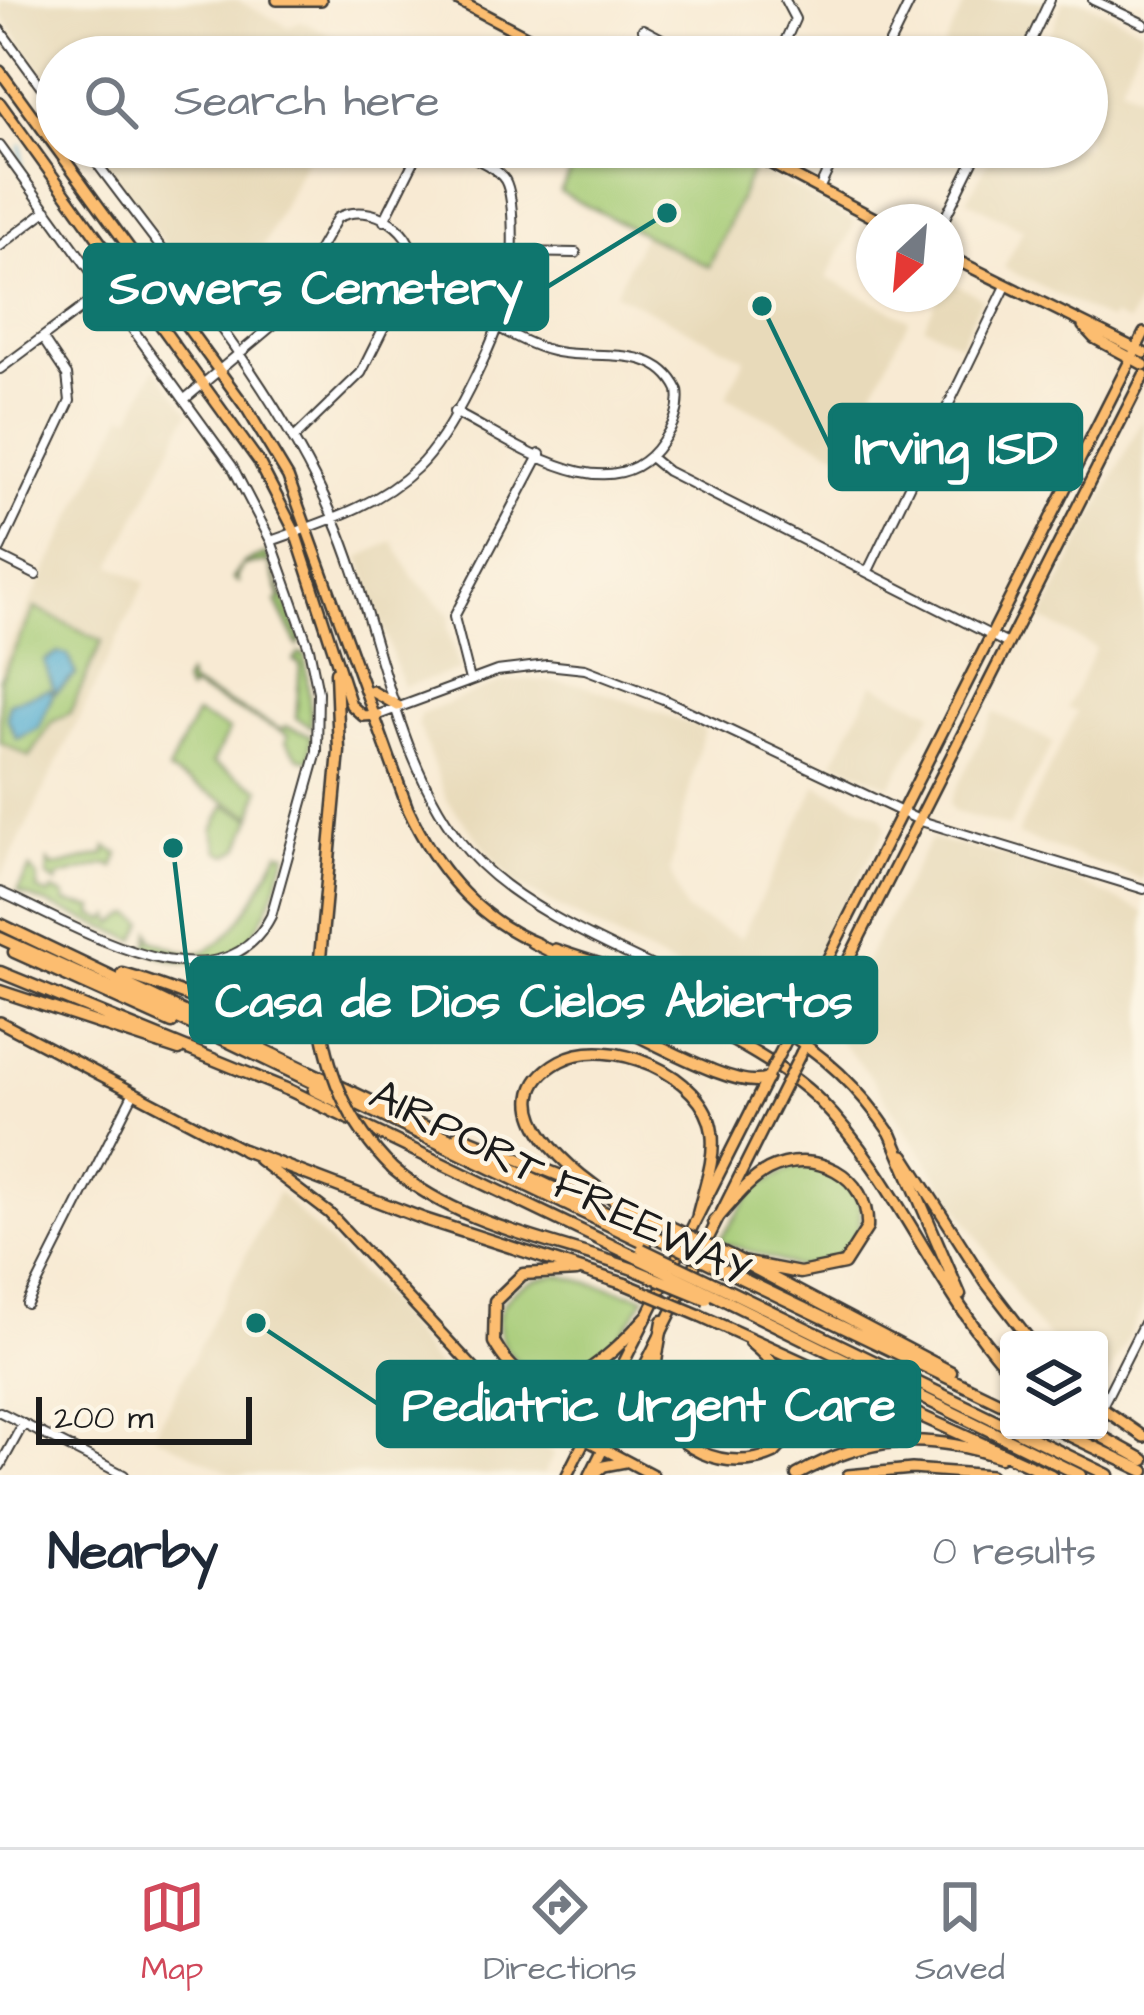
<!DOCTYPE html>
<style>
body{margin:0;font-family:"Architects Daughter",sans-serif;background:#f2f2f3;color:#1f2937}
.controls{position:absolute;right:36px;bottom:36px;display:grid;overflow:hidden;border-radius:12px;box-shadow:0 3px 9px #0004}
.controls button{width:108px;height:108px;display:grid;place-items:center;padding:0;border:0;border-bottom:3px solid #e0e1e3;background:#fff;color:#1f2937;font:60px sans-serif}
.compass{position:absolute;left:856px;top:204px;width:108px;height:108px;border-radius:50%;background:#fff;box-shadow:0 3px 9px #0004;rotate:206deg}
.scale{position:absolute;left:36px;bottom:30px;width:216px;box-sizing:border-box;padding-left:12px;border:6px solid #1c1c1c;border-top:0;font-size:33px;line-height:42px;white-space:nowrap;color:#1c1c1c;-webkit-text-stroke:9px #fcf5e5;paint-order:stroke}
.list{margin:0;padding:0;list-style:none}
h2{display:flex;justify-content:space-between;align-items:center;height:156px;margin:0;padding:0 48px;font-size:51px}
h2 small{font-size:39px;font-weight:400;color:#747a83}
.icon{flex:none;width:66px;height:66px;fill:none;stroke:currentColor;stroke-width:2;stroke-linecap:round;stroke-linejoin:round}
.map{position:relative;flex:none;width:1144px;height:1475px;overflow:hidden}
.search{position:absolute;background:#fff;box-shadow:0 3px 9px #0004;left:36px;right:36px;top:36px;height:132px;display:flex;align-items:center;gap:30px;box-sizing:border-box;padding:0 42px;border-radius:66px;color:#747a83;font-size:45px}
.sheet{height:372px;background:#fff}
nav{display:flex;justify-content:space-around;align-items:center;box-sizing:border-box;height:168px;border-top:3px solid #e0e1e3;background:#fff;font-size:33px;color:#747a83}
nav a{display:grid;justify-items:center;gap:6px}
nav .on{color:#d1495b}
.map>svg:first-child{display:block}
.built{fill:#e8daba}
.green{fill:#a5cb76;stroke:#607449;stroke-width:3}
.water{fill:#54aed1;stroke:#386576;stroke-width:3}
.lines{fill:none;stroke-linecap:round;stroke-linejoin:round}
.stream{stroke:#54aed1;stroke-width:3}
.minor-casing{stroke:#3d3b37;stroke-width:12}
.major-casing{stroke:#3d3b37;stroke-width:14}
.highway-casing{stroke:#3d3b37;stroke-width:15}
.minor{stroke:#fff;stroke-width:8}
.major{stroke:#fcbd6f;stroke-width:9}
.highway{stroke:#fcbd6f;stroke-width:10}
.major-bridge-casing{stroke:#3d3b37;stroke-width:14;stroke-linecap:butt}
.highway-bridge-casing{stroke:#3d3b37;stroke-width:15;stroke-linecap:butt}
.major-bridge{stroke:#fcbd6f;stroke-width:9}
.highway-bridge{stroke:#fcbd6f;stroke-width:10}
.labels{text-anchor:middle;stroke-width:9;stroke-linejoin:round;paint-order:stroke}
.street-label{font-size:45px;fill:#1c1c1c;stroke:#fcf5e5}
.leader{fill:none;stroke:#0f766e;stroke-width:4.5}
.callout-dot{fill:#0f766e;stroke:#fcf5e5;stroke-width:4.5}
.callout{fill:#0f766e;stroke:#0f766e;stroke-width:4.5}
.callout-label{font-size:48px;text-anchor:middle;font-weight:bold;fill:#fff}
</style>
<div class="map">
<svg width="1144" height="1475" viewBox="0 0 1144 1475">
<rect width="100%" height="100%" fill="#fcf5e5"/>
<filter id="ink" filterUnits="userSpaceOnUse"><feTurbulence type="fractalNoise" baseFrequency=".00833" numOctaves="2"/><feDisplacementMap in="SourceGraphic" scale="24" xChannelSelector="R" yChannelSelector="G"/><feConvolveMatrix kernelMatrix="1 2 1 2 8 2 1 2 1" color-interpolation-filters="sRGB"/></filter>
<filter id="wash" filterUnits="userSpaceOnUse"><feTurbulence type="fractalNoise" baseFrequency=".004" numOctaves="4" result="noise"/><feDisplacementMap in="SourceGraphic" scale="48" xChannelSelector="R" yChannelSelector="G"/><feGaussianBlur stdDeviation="2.7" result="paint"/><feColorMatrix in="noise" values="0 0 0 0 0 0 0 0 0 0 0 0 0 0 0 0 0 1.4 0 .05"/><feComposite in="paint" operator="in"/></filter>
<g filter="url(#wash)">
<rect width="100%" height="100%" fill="#f8ead3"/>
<path class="built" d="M0,0H237L289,27L301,21L334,37L332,57H57V93L0,13Z
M967,0H1047L1019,57H964L944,46Z
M1064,0H1081L1144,30L1121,85L1144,97V291L1128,323L1113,316L1110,321L1004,268L1023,229L967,200L996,147H1087V57H1041Z
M95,147H312L238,298L217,318Z
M754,166L855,222L827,278L909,319L842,455L726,397L745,358L615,293L644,234L709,266Z
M947,280L982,298L960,344L924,326L940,294H946Z
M155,368L189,412L112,565L145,583L0,880V664L124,414L131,417Z
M1144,416V880L1017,835L1077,712L1067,708L1096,648L1042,619Z
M393,541L412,576L450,615L448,629L460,670L403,687L360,557Z
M528,679L583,685L704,729L670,870L686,912L741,938L817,785L882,817L886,828L783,1016H767L512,882L446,799L418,723L420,715L500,682Z
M873,684L933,712L890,786L834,761Z
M994,712L1053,742L1009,827L955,812L949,804Z
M930,839L1031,861L1144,912V1305L1108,1377L1099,1381V1340H1051L1033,1320L869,1074L837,1038L839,1012Z
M278,1192L386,1300L433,1361L497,1422L554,1454L543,1475H234L154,1435Z"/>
<path class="green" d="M562,147H717L754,166L709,267L560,192L579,156Z
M266,554L301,640L298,646L276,601L281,598L269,562L243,565L236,580L240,583L233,579L245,562Z
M35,608L102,641L70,713L52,722L30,757L0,742V679Z
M299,654L305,655L312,727L296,718L300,664L294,661Z
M187,676L190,684L282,730L285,726L311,735L310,760L299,758L286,741L288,735L191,687L188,692L183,683Z
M196,714L229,730L213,763L260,789L253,816L168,771Z
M225,805L252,818L240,848L228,855L219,851L213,830Z
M106,847L119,854L114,868L108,864L58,877L57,883L47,876L48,862L53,867L106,854Z
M279,852L286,853C268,925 236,994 147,949L150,932L153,940C165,944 186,956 199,953C235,944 264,881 279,852Z
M30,868L38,878L37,890L49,895L53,890L65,896V902L94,908L93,915L106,920L112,916L114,924L131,914L144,922L136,940L17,892Z
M796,1166C856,1167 879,1210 844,1258L796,1267L719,1241L755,1188Z
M559,1275L645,1297C548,1475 421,1290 559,1275Z"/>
<path class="water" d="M59,653L68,655L76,675L55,693L44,661Z
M49,689L53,694L39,728L17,739L7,717L9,703Z"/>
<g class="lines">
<path class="stream" d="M50,126L55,119
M21,172V145"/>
</g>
</g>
<g filter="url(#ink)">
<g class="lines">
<g class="minor-casing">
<path id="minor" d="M1093,0L1144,24
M643,29L696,57
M0,30L57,108
M778,57L795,19L785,0
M883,57L911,0
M1023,57L1050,0
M0,146L232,466L271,541L309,648L318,692L317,752L271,916C219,1019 73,924 0,892
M85,147C171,265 274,382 333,517C379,621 393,765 469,852C526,917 642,958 719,998
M819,189L839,147
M384,221L421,147
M943,222L980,147
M0,246L47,210
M511,252L576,253
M0,369L106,290
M186,398L278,321L337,218C371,199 420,232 413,269L361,373L293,439
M454,412C511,440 612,518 662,442C673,426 681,410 678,390C656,343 598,360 557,352C535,348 515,336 495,326
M650,457L667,471L1008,644
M271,541C323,522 376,507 417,468C451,436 494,343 507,298C514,276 516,199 505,180C494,164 467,156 450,147
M0,549L70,401L67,375L43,339
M0,557L36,575
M868,571L1006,286
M470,680L454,617L540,454
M378,715L497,671L547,665L585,669L663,699L921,821L1144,889
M27,1304L134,1092
M1101,1408L1144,1323
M0,1412L124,1475
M0,1466L23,1424"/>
</g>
<g class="major-casing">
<path id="major" d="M277,0H321
M457,0L566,57
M0,71L247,409L288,477L408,809C436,869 476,919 539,944
M0,103L259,462L295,532L351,705L363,716L378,715
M739,147L882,222
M946,255L1144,353
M1083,326L1094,338L1144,365
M372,691L398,706
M555,949C696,998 803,1002 892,1136
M0,1022L245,1151
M784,1045L1144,333
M801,1053L1144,375
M904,1155L986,1283L1030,1340
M259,1160L329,1213L496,1392L653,1475
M1099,1406L1144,1437
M567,1475L768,1077
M590,1475L787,1081
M593,1475L604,1466L625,1462
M848,1475L912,1469L991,1475"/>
</g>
<g class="highway-casing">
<path id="highway" d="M0,924L650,1234
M0,938L202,1029L646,1243
M532,942C611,984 761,1041 820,1101C897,1179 935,1289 1009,1370
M14,952L172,1023
M0,972L291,1091L638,1258
M123,974C180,989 229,1018 290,1019C385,1020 488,986 582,1011C624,1023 733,1094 767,1079
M318,980L339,751L336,672
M0,991L179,1050
M314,1090L351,1108
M891,1134L960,1295
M458,1135L586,1186
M243,1150L424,1219L625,1284
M393,1169C462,1227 550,1239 633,1269
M613,1199L658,1221
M617,1201C578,1177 482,1104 560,1061C609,1034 705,1075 712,1132C716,1158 704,1189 698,1214
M714,1222C730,1205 747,1181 768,1170C813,1147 870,1175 867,1228L844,1264L800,1273L743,1262
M731,1256L951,1372
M724,1270L1009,1407
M577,1271L523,1274L495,1301L494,1342C542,1428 606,1361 648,1315
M717,1285L1009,1427
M712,1294L1080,1475
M701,1316L1051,1475
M663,1321C659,1345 652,1372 656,1396C665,1450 729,1474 774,1453C815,1412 787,1373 750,1342
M1015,1430L1108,1475
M1058,1430L1144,1471
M1090,1430L1144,1460
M797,1475C866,1436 925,1432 1000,1457"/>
</g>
<use href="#minor" class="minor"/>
<use href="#major" class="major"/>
<use href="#highway" class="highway"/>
<g class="major-bridge-casing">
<path id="major-bridge" d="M770,1072L784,1045
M787,1081L801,1053"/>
</g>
<g class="highway-bridge-casing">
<path id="highway-bridge" d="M318,980C319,1052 341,1118 393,1169
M658,1221L731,1256
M650,1234L724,1270
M642,1249L717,1285
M638,1258L712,1294
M633,1269L706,1299
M625,1284L701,1316"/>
</g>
<use href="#major-bridge" class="major-bridge"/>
<use href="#highway-bridge" class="highway-bridge"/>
</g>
</g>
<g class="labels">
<g class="street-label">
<text transform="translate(561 1181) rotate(26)" y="16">AIRPORT FREEWAY</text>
</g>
</g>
<path class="leader" d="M667 213L547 287M762 306L830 447M173 848L191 1000M256 1323L378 1404"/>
<g class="callout-dot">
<circle cx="667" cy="213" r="12"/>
<circle cx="762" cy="306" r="12"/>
<circle cx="173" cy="848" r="12"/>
<circle cx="256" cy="1323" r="12"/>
</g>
<g class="callout">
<rect x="85" y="245" width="462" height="84" rx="12"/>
<rect x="830" y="405" width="251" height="84" rx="12"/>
<rect x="191" y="958" width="685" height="84" rx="12"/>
<rect x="378" y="1362" width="541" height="84" rx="12"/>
</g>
<g class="callout-label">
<text x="316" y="304">Sowers Cemetery</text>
<text x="956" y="464">Irving ISD</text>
<text x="534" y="1017">Casa de Dios Cielos Abiertos</text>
<text x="649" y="1421">Pediatric Urgent Care</text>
</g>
</svg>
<div class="controls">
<button><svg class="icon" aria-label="layers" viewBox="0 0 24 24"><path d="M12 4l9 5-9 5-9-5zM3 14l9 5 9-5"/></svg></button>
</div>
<svg class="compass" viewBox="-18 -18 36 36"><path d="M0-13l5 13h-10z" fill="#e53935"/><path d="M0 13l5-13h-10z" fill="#747a83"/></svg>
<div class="scale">200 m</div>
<div class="search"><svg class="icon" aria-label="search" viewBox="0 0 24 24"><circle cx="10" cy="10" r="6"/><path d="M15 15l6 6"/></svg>Search here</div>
</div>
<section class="sheet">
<h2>Nearby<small>0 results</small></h2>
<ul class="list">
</ul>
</section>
<nav>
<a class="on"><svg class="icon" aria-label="map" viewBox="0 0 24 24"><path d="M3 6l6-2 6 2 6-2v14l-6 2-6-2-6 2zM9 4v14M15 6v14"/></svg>Map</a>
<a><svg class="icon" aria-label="directions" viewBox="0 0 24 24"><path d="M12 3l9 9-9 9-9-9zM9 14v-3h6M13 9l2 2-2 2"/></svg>Directions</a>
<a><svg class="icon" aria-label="saved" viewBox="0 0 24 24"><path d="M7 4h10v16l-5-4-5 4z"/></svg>Saved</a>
</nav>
